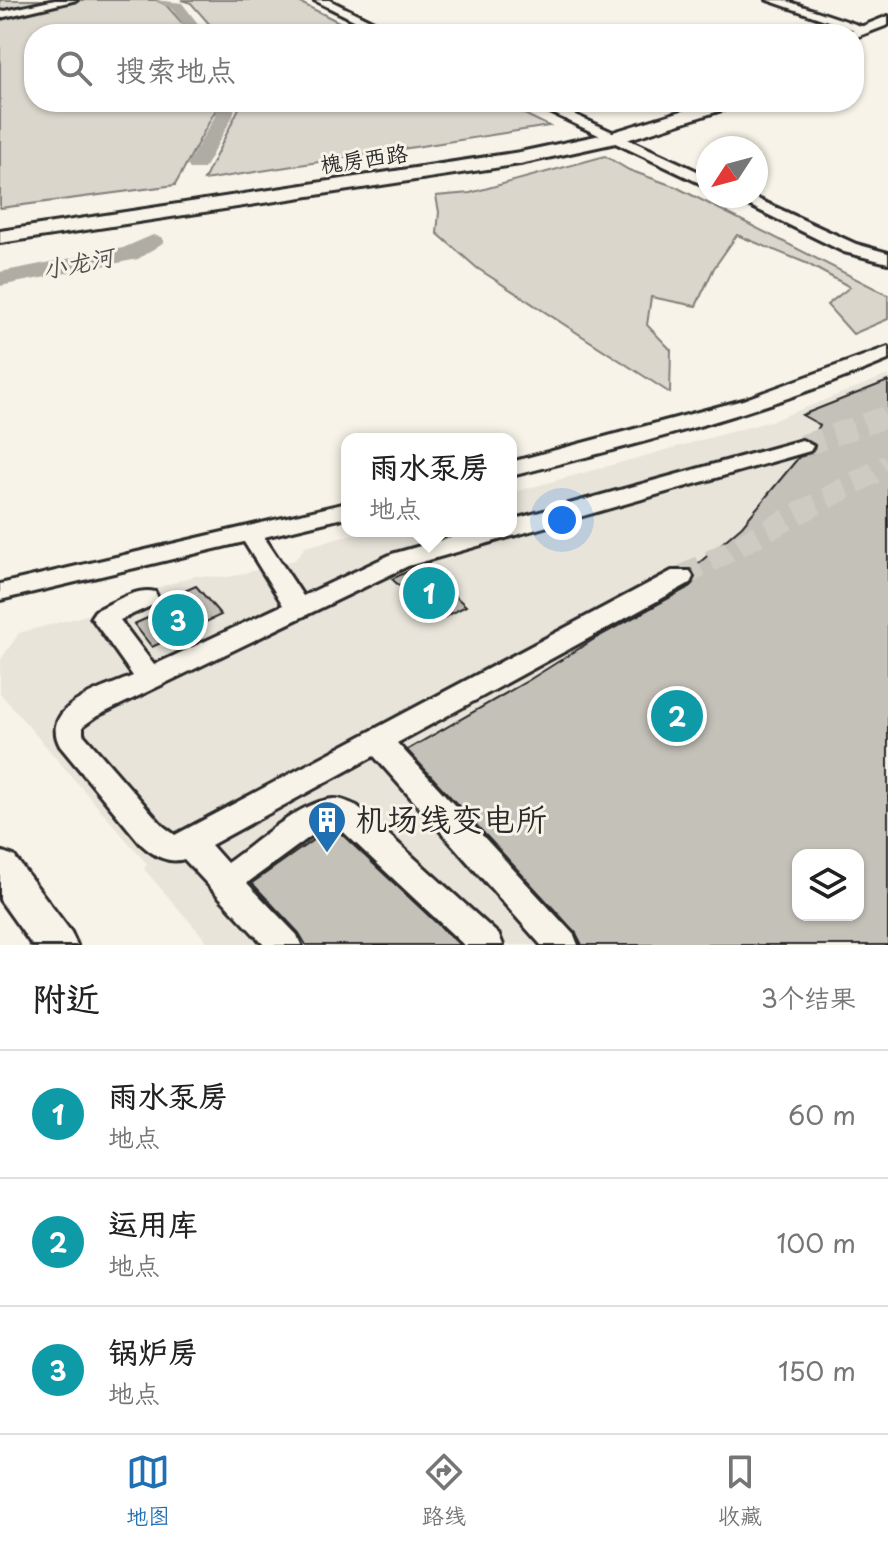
<!DOCTYPE html>
<html lang="zh">
<meta charset="utf-8">
<style>
body{margin:0;font-family:"Playpen Sans","LXGW WenKai TC",sans-serif;background:#f2f2f2;color:#222}
.controls{position:absolute;right:24px;bottom:24px;display:grid;overflow:hidden;border-radius:16px;box-shadow:0 2px 6px #0004}
.controls button{width:72px;height:72px;display:grid;place-items:center;padding:0;border:0;border-bottom:2px solid #e0e0e0;background:#fff;color:#222;font:40px sans-serif}
.compass{position:absolute;left:696px;top:136px;width:72px;height:72px;border-radius:50%;background:#fff;box-shadow:0 2px 6px #0004;rotate:234deg}
.you{position:absolute;left:562px;top:520px;width:28px;height:28px;margin:-20px;border:6px solid #fff;border-radius:50%;background:#1a73e8;box-shadow:0 0 0 12px #1a73e833}
.badge{display:grid;place-items:center;width:52px;height:52px;border-radius:50%;background:#1f6fb2;color:#fff;font-size:26px;font-weight:700}
.pin{position:absolute;translate:-50% -50%;border:4px solid #fff;box-shadow:0 2px 8px #0006}
.popup{position:absolute;left:341px;top:433px;width:176px;height:104px;box-sizing:border-box;display:grid;place-content:center;border-radius:16px;background:#fff;filter:drop-shadow(0 2px 6px #0005);font-size:26px;white-space:nowrap;color:#767676}
.popup b{font-size:30px;color:#222}
.popup::after{content:'';position:absolute;left:50%;top:100%;margin-left:-16px;border:16px solid transparent;border-top-color:#fff}
.list{margin:0;padding:0;list-style:none}
h2{display:flex;justify-content:space-between;align-items:center;height:104px;margin:0;padding:0 32px;font-size:34px}
h2 small{font-size:26px;font-weight:400;color:#767676}
.list li{display:grid;grid-template-columns:52px 1fr auto;gap:24px;align-items:center;box-sizing:border-box;height:128px;padding:0 32px;border-top:2px solid #e0e0e0}
.list b{display:block;font-size:30px;white-space:nowrap}
.list p{margin:0;font-size:26px;white-space:nowrap;color:#767676}
.list em{font-size:26px;font-style:normal;color:#767676}
.icon{flex:none;width:44px;height:44px;fill:none;stroke:currentColor;stroke-width:2;stroke-linecap:round;stroke-linejoin:round}
.map{position:relative;flex:none;width:888px;height:945px;overflow:hidden}
.search{position:absolute;background:#fff;box-shadow:0 2px 6px #0004;left:24px;right:24px;top:24px;height:88px;display:flex;align-items:center;gap:20px;box-sizing:border-box;padding:0 28px;border-radius:32px;color:#767676;font-size:30px}
.sheet{height:488px;background:#fff}
nav{display:flex;justify-content:space-around;align-items:center;box-sizing:border-box;height:112px;border-top:2px solid #e0e0e0;background:#fff;font-size:22px;color:#767676}
nav a{display:grid;justify-items:center;gap:4px}
nav .on{color:#1f6fb2}
.map>svg:first-child{display:block}
.built{fill:#e8e4da;fill-rule:evenodd}
.green{fill:#dad6cc;stroke:#82807c;stroke-width:2}
.lines{fill:none;stroke-linecap:round;stroke-linejoin:round}
.river{fill:#afaca4;fill-rule:evenodd}
.building{fill:#c4c1b9;stroke:#2b2b2b;stroke-width:2;fill-rule:evenodd}
.minor-tunnel{stroke:#cecbc2;stroke-width:22;stroke-dasharray:22 11;stroke-linecap:butt}
.minor-casing{stroke:#2b2b2b;stroke-width:6}
.major-casing{stroke:#2b2b2b;stroke-width:6}
.minor{fill:#f7f3e8;fill-rule:evenodd}
.major{fill:#f7f3e8;fill-rule:evenodd}
.labels{text-anchor:middle;stroke-width:6;stroke-linejoin:round;paint-order:stroke}
.far-street-label{font-size:22px;fill:#2b2b2b;stroke:#f7f3e8}
.far-water-label{font-size:24px;font-style:italic;fill:#53524f;stroke:#f7f3e8}
.near-poi-label{font-size:32px;fill:#2b2b2b;stroke:#f7f3e8;text-anchor:start}
</style>
<div class="map">
<svg width="888" height="945" viewBox="0 0 888 945">
<rect width="100%" height="100%" fill="#f7f3e8"/>
<filter id="ink" filterUnits="userSpaceOnUse"><feTurbulence type="fractalNoise" baseFrequency=".0125" numOctaves="2"/><feDisplacementMap in="SourceGraphic" scale="16" xChannelSelector="R" yChannelSelector="G"/><feConvolveMatrix kernelMatrix="1 2 1 2 8 2 1 2 1" color-interpolation-filters="sRGB"/></filter>
<g filter="url(#ink)">
<path class="built" d="M888,375V945H210L144,869L147,864L0,693V661L19,633L106,610L153,589L195,576L229,577L295,560L305,547L367,531H511V493L774,420ZM798,855H858V915H798Z"/>
<path class="green" d="M0,0H156L166,5L192,34H34V102H220L175,185L0,208Z
M181,0H295L363,34H218L191,3Z
M242,102H500L549,126L204,180Z
M605,156L629,170L676,187L888,295V319L853,334L827,305L850,287L806,263L737,235L714,268L696,306L651,297L647,325L671,350L670,393L477,268L437,233L439,212L436,196L470,193Z"/>
<g class="lines">
<path class="river" d="M155,0L182,3L206,34H190L172,9Z
M218,102H236L233,116L204,169H190L187,165L215,116Z
M153,235L161,237L164,242L138,259L0,286V272L123,248Z"/>
</g>
<path class="building" d="M888,381V945H582L576,933L407,750L529,680L596,638L691,586L696,578L692,569L742,526L799,457L813,453L816,445L810,441L820,425L802,415ZM798,855H858V915H798Z
M421,565L466,606L437,621L392,579Z
M196,586L221,615L152,647L134,624L184,602L178,594Z
M333,826L460,945H306L299,933L252,883Z"/>
<g class="lines">
<path class="minor-tunnel" d="M802,446L888,416
M681,577L888,465"/>
<g class="minor-casing">
<path id="minor" d="M55,0H77L0,18V12Z
M314,0H329L398,34H382Z
M767,0H784L870,29L860,32Z
M529,102H547L708,176V187Z
M730,196H751L856,244L888,253V263L844,252Z
M888,347V360C767,411 639,444 511,476V462L743,400Z
M802,440L813,446L810,451L408,566L97,716L83,726V734L163,826L175,835L672,571H690L693,577L690,583L397,743L574,935L578,945H541L374,756L211,845L227,863C256,843 299,802 333,799C341,798 349,803 357,806L499,935L503,945H464L334,823L326,825L247,883L297,935L301,945H264L184,859C167,864 153,855 141,844L60,746C38,705 106,688 133,676L91,617L95,611C113,603 136,587 155,592L158,598L155,604L120,620L154,665L283,605L244,542L0,600V584L347,503V517L264,537L303,596L392,554L473,531H511V520Z"/>
</g>
<g class="major-casing">
<path id="major" d="M888,16V25L854,38V34H843Z
M711,102H738L735,106L620,142L520,164L0,243V231L520,152L610,133Z
M0,851L14,856L71,932L77,945H32L0,900Z"/>
</g>
<use href="#minor" class="minor"/>
<use href="#major" class="major"/>
</g>
</g>
<defs>
<g id="building-pin" transform="scale(2)"><path d="M0 17L-7.5 6A9.5 9.5 0 1 1 7.5 6Z" fill="#1f6fb2" stroke="#f7f3e8"/><path d="M-4-6H4V6H1V3H-1V6H-4ZM-2.5-4.3h1.7v1.8h-1.7ZM.8-4.3h1.7v1.8H.8ZM-2.5-1h1.7V.8h-1.7ZM.8-1h1.7V.8H.8Z" fill="#fff"/></g>
</defs>
<g fill-rule="evenodd">
<use href="#building-pin" x="327" y="820"/>
</g>
<g class="labels">
<g class="far-street-label">
<text transform="translate(364 159) rotate(-8)" y="8">槐房西路</text>
</g>
<g class="far-water-label">
<text transform="translate(78 264) rotate(-11)" y="8">小龙河</text>
</g>
<g class="near-poi-label">
<text x="355" y="831">机场线变电所</text>
</g>
</g>
</svg>
<div class="controls">
<button><svg class="icon" aria-label="layers" viewBox="0 0 24 24"><path d="M12 4l9 5-9 5-9-5zM3 14l9 5 9-5"/></svg></button>
</div>
<svg class="compass" viewBox="-18 -18 36 36"><path d="M0-13l5 13h-10z" fill="#e53935"/><path d="M0 13l5-13h-10z" fill="#767676"/></svg>
<div class="you"></div>
<div class="pin badge" style="left:429px;top:593px;background:#0f9aa8">1</div>
<div class="popup"><b>雨水泵房</b>地点</div>
<div class="pin badge" style="left:677px;top:716px;background:#0f9aa8">2</div>
<div class="pin badge" style="left:178px;top:620px;background:#0f9aa8">3</div>
<div class="search"><svg class="icon" aria-label="search" viewBox="0 0 24 24"><circle cx="10" cy="10" r="6"/><path d="M15 15l6 6"/></svg>搜索地点</div>
</div>
<section class="sheet">
<h2>附近<small>3个结果</small></h2>
<ul class="list">
<li><span class="badge" style="background:#0f9aa8">1</span><div><b>雨水泵房</b><p>地点</p></div><em>60 m</em></li>
<li><span class="badge" style="background:#0f9aa8">2</span><div><b>运用库</b><p>地点</p></div><em>100 m</em></li>
<li><span class="badge" style="background:#0f9aa8">3</span><div><b>锅炉房</b><p>地点</p></div><em>150 m</em></li>
</ul>
</section>
<nav>
<a class="on"><svg class="icon" aria-label="map" viewBox="0 0 24 24"><path d="M3 6l6-2 6 2 6-2v14l-6 2-6-2-6 2zM9 4v14M15 6v14"/></svg>地图</a>
<a><svg class="icon" aria-label="directions" viewBox="0 0 24 24"><path d="M12 3l9 9-9 9-9-9zM9 14v-3h6M13 9l2 2-2 2"/></svg>路线</a>
<a><svg class="icon" aria-label="saved" viewBox="0 0 24 24"><path d="M7 4h10v16l-5-4-5 4z"/></svg>收藏</a>
</nav>
